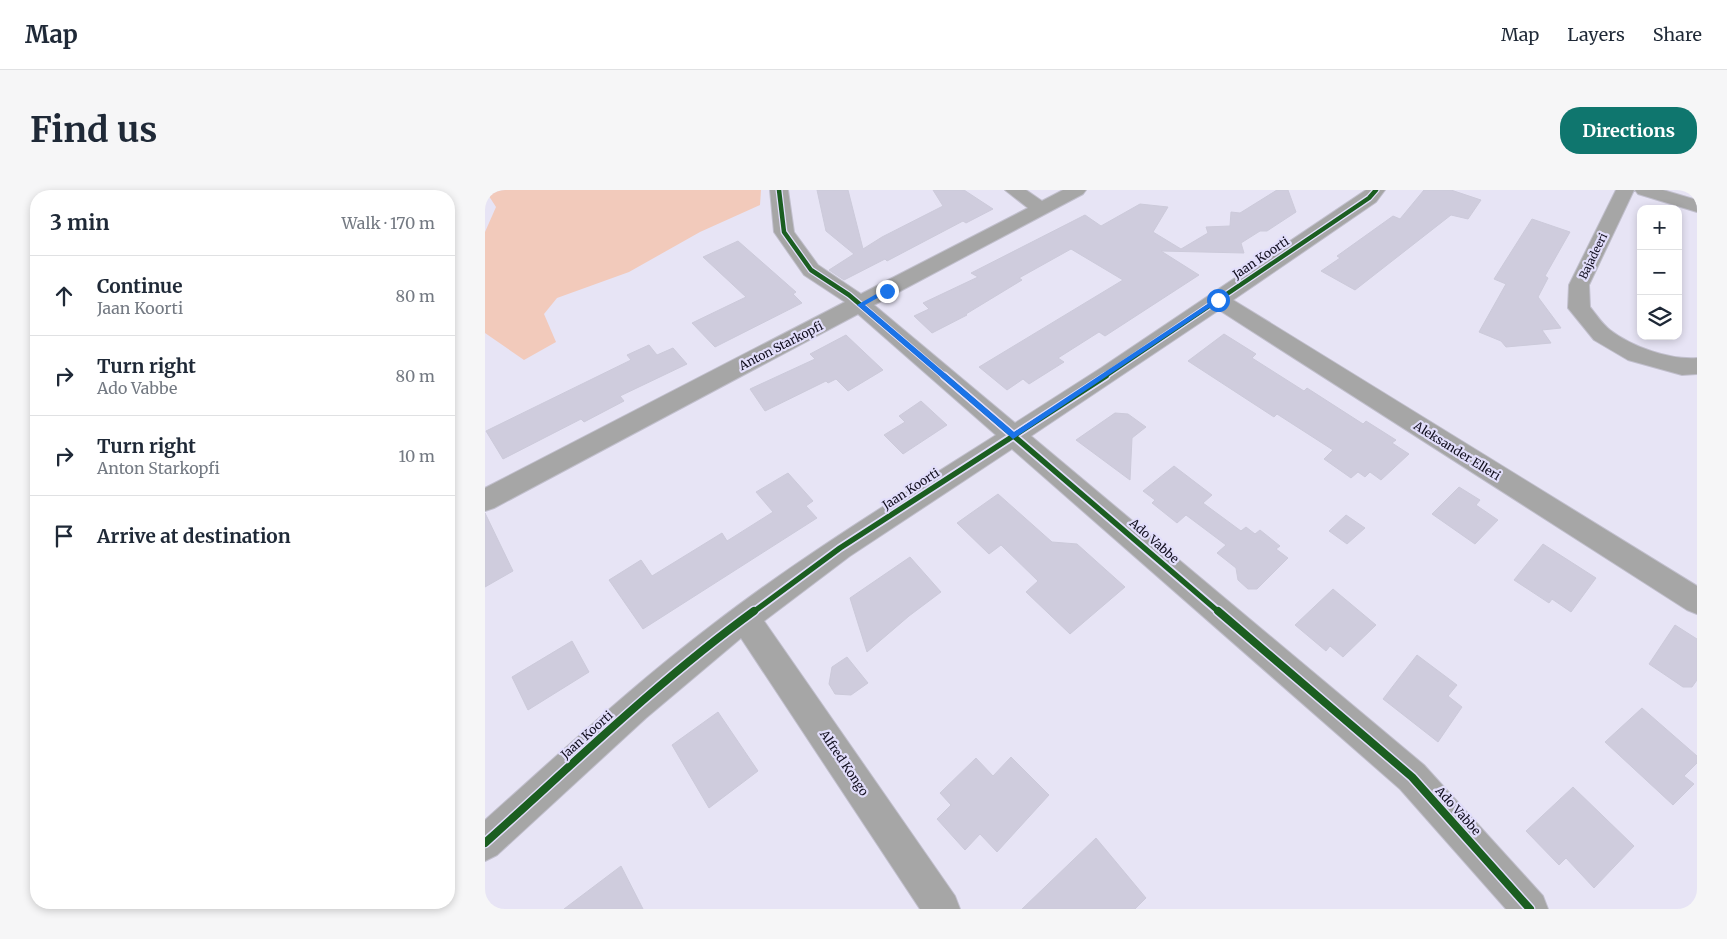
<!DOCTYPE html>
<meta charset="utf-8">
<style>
body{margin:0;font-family:Merriweather,serif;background:#f6f6f7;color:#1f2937}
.controls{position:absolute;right:15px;top:15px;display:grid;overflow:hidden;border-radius:10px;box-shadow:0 2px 8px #0003}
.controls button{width:45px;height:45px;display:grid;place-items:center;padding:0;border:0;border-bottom:1px solid #e0e1e3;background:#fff;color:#1f2937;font:25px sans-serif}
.stop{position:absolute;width:15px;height:15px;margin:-11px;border:4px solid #1a73e8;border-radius:50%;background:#fff}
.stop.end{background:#1a73e8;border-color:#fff;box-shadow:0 1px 5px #0008}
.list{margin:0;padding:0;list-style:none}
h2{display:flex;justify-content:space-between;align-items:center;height:65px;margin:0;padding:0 20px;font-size:21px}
h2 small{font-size:16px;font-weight:400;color:#747a83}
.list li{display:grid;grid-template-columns:32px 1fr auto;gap:15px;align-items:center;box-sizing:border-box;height:80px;padding:0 20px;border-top:1px solid #e0e1e3}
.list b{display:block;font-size:19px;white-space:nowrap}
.list p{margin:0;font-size:16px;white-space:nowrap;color:#747a83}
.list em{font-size:16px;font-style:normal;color:#747a83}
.icon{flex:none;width:28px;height:28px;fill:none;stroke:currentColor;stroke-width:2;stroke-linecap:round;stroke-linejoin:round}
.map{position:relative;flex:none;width:1212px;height:719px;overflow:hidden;border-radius:20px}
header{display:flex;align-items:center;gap:30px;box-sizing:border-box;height:70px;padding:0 25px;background:#fff;border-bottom:1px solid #e0e1e3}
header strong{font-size:24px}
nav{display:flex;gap:28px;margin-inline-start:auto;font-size:18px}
.intro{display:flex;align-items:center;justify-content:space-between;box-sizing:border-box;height:120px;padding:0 30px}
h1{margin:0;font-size:35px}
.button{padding:12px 22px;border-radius:20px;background:#0f766e;color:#fff;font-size:18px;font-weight:700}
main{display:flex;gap:30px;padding:0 30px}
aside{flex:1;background:#fff;border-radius:20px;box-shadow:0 2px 8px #0003}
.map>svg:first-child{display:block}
.green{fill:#f2cabb}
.building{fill:#cfccdd;stroke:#cccada}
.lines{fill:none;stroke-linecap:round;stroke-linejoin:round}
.street-casing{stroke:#c1bfcd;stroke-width:2}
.street{fill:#a6a6a6;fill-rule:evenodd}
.cycleway-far2-casing{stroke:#e2defb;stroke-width:7}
.cycleway-far1-casing{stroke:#e2defb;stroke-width:9}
.cycleway-casing{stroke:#e2defb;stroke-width:11}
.cycleway-far2{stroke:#1b5e20;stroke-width:4.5}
.cycleway-far1{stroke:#1b5e20;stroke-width:5.5}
.cycleway{stroke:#1b5e20;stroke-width:8}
.route{fill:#1a73e8}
.labels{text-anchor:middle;stroke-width:4.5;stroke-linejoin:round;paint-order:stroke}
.far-street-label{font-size:11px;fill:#110e1e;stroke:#e2defb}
.street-label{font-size:12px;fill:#110e1e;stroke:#e2defb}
</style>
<header>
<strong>Map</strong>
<nav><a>Map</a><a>Layers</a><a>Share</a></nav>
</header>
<div class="intro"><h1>Find us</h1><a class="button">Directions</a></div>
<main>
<aside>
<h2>3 min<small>Walk · 170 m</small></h2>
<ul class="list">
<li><svg class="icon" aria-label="ahead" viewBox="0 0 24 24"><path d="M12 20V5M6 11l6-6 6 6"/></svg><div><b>Continue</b><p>Jaan Koorti</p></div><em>80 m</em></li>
<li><svg class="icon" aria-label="right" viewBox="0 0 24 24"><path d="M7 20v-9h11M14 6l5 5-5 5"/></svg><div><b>Turn right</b><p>Ado Vabbe</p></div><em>80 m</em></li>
<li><svg class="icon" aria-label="right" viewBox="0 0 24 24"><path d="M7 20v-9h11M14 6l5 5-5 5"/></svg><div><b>Turn right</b><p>Anton Starkopfi</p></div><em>10 m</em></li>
<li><svg class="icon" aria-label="arrive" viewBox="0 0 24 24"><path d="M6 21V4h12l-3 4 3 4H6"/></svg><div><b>Arrive at destination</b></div></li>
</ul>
</aside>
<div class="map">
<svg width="1212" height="719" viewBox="0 0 1212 719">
<rect width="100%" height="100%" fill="#e7e4f5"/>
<path class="green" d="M0,0H276L275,15L215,42L144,82L72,108L59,124L71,152L39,170L0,143V42L11,17Z"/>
<path class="building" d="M332,0H363L378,59L397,47L458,16L448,0H479L508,19L481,33L478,31L402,71L400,69L359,90L344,80L369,64L341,41Z
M792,0H803L811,22L782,41H775L756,53L759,63L676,61L714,85L620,146L614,142L573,168L579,172L544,194L538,189L522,200L494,177L638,90L586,59L534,88L537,90L481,124L482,125L447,143L429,126L444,119L438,113L493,87L486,83L600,25L616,36L655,14L683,17L668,42L696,59L723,43L721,37L745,36L746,22L755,23Z
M939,0H966L996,10L983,29L966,25L870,100L836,81L855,68L852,66L908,26L915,29Z
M1047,29L1085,42L1060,86L1063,88L1053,107L1076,138L1057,140L1066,153L1021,157L1016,151L994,142L1021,94L1009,89Z
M253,51L311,102L308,104L317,113L230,157L207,133L261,107L218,67Z
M739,144L771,164L767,168L819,201L822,198L878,234L881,231L911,250L907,253L924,264L896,290L885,282L880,287L873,282L866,288L839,269L848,260L792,224L789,227L703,171Z
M361,145L398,180L363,201L351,189L343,193L341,191L280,221L265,199L330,169L325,164Z
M164,155L172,165L188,158L202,174L135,206L139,211L99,232L96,229L18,269L1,241L146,170L142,165Z
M436,211L462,235L418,264L399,245L420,232L414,226Z
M630,223L643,224L661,237L647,248L645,290L591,250Z
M689,276L727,305L718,313L756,341L761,337L770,344L775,340L795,356L791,359L803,368L772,399H763L753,390L751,378L732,363L741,355L701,325L692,333L667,313L670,310L658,301Z
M303,283L328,311L321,316L332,328L158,439L124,390L156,370L167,386L237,343L242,351L288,322L271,302Z
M974,297L995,310L991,315L1013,330L990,354L947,324Z
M513,304L567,352L592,354L640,397L585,444L541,402L553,391L516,355L504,364L472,333Z
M0,323L28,381L0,397Z
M861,325L880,338L862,354L844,341Z
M1058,354L1111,388L1086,422L1067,409L1064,413L1029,390Z
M425,367L456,402L424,426L382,462L365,408Z
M848,399L891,435L858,467L845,456L841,461L810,435Z
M1190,435L1212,449V490L1207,497H1198L1164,474Z
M87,451L104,482L43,520L27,487Z
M932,465L972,495L963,506L977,517L953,552L898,509Z
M362,467L383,493L366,505L350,504L344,494L347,477Z
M1157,518L1212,566V573L1199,586L1209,594L1188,615L1120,552Z
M233,522L273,581L224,618L187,555Z
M526,567L564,605L512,662L495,644L480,660L452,629L466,615L455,603L491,568L508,586Z
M1088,597L1149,656L1109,698L1081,668L1074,675L1041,641Z
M611,648L661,708L650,719H537Z
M136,676L158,719H79Z"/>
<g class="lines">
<g class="street-casing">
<path id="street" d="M285,0H303L309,42L333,75L376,104L543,18L520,0H541L557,11L578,0H601L598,4L389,115L530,233L616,178L881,0H900L891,12L748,110L1212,396V424L1202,420L734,120L546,246L939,575L1058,706L1063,719H1021L915,599L527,259L365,366L279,431L470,706L475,719H435L256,448L161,528L12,665L0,671V630C75,563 148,495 227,435C318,365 415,306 511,245L373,124L9,318L0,321V298L360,112L319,85L289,42Z
M1131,0H1149L1104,95L1105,117C1111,124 1117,134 1125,140C1147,157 1185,170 1212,168V184L1197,185L1143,170L1109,150L1083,118L1084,95Z
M1150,0H1178L1212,10V22L1153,4Z"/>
</g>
<use href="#street" class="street"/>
<g class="cycleway-far2-casing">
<path id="cycleway-far2" d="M294,0L299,42L326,80L364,105L460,187
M619,187L884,8L891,0"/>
</g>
<g class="cycleway-far1-casing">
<path id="cycleway-far1" d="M459,186L735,423
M267,423L355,358L621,186"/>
</g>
<g class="cycleway-casing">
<path id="cycleway" d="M733,421L927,587L1045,719
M0,653C88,574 173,491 269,421"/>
</g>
<use href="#cycleway-far2" class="cycleway-far2"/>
<use href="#cycleway-far1" class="cycleway-far1"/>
<use href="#cycleway" class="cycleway"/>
</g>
<path class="route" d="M400,99L405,101L380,115L529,242L730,109L736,110L528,249L372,115Z"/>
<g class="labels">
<g class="far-street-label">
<text transform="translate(1108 66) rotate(-64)" y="4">Bajadeeri</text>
</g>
<g class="street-label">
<text transform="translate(776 68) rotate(-34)" y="4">Jaan Koorti</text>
<text transform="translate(296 156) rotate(-27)" y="4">Anton Starkopfi</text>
<text transform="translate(972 261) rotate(32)" y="4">Aleksander Elleri</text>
<text transform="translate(426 299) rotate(-33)" y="4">Jaan Koorti</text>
<text transform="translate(669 351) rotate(41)" y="4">Ado Vabbe</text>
<text transform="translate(102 545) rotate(-42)" y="4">Jaan Koorti</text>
<text transform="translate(359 573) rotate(56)" y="4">Alfred Kongo</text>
<text transform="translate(973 621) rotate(48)" y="4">Ado Vabbe</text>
</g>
</g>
</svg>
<div class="controls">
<button>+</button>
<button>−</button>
<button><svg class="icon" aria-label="layers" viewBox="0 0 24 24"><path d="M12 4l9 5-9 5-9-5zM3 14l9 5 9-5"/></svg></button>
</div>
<div class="stop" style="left:733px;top:110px"></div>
<div class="stop end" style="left:402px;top:101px"></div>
</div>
</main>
